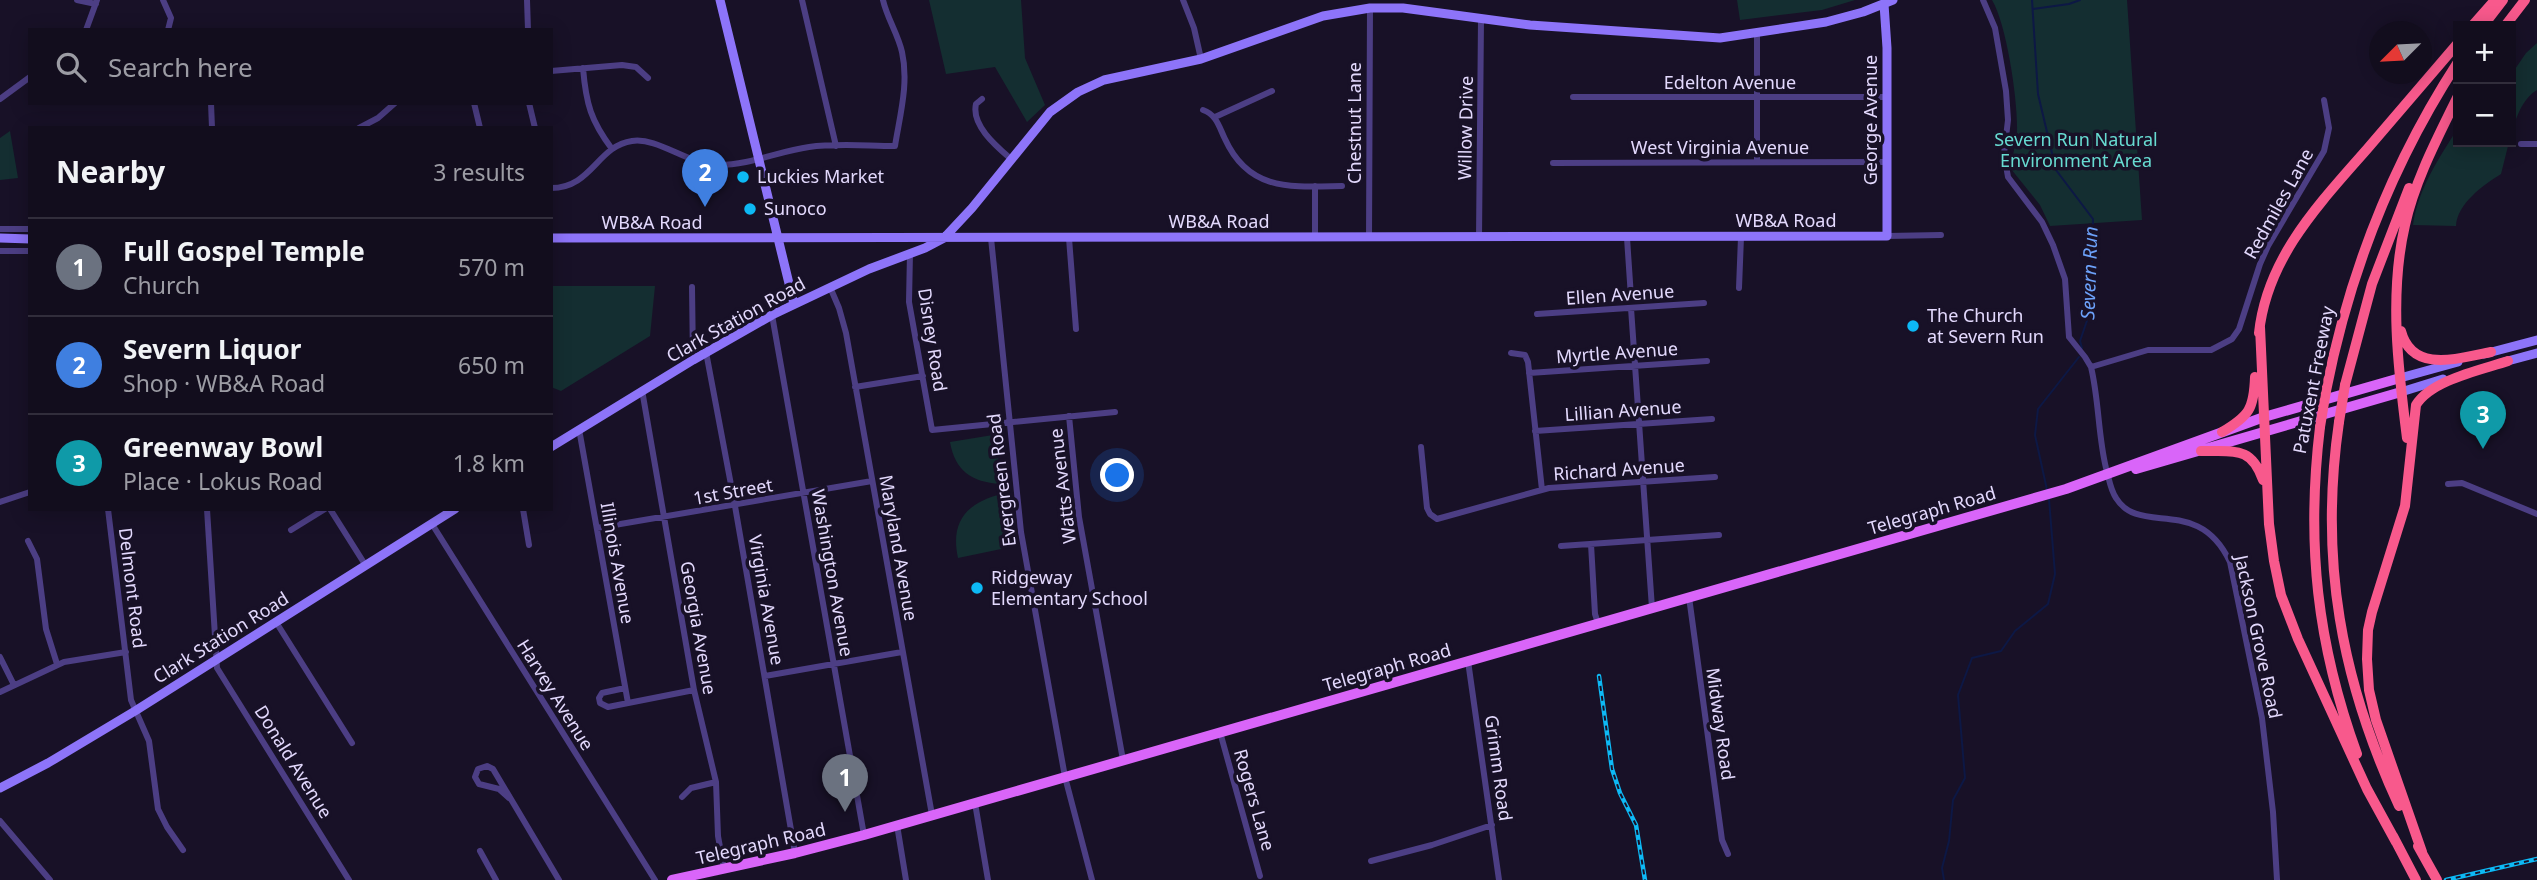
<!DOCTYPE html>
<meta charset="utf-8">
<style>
body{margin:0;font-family:"Noto Sans",sans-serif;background:#1b1626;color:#f1f3f6}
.controls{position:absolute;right:21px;top:21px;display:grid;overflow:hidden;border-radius:0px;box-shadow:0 4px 18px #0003}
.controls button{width:63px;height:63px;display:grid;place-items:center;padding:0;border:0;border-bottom:2px solid #312d3b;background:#120d1d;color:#f1f3f6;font:35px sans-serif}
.compass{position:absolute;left:2369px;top:21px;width:63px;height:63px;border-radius:50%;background:#120d1d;box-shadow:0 4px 18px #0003;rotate:246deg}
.you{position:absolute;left:1118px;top:476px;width:24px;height:24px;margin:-18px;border:5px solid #fff;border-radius:50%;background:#1a73e8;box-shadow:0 0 0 10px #1a73e833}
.badge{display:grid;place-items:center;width:46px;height:46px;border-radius:50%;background:#7c3aed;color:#fff;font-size:23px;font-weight:700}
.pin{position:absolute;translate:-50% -58px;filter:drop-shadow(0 2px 4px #0008)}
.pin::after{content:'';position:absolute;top:37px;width:24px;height:21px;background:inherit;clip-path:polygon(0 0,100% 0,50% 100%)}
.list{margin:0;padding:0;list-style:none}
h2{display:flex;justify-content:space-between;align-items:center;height:91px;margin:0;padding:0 28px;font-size:30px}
h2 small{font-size:23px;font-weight:400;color:#9c9ca4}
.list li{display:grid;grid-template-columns:46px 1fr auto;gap:21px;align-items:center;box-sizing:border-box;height:98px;padding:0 28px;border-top:2px solid #312d3b}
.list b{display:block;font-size:26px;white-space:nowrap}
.list p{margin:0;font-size:23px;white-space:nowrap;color:#9c9ca4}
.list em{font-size:23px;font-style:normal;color:#9c9ca4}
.icon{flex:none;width:38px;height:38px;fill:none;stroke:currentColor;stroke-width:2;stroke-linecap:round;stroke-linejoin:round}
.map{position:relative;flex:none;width:2537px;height:880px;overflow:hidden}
.search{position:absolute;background:#120d1d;box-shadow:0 4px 18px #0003;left:28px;top:28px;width:525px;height:77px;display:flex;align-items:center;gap:18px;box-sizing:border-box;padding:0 24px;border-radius:0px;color:#9c9ca4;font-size:26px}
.panel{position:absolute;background:#120d1d;box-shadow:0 4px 18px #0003;left:28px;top:126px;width:525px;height:385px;border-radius:0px}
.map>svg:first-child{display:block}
.green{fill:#142e31}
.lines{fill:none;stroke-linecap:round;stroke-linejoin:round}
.stream{stroke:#0d1845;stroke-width:2}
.street{stroke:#4c3e84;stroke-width:6}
.secondary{stroke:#8d74f9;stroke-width:9}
.primary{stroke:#d965f9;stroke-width:10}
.highway{stroke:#f8598c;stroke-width:10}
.rail-casing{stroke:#0db9f5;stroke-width:4.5}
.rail{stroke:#181127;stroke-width:2;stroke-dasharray:5;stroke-linecap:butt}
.highway-bridge{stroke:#f8598c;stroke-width:10}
.poi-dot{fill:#0db9f5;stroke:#181127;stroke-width:2.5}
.labels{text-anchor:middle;stroke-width:7;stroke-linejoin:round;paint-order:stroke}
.street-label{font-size:18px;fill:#e3d9fd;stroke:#181127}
.park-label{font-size:18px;fill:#67dbd1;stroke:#181127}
.poi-label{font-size:18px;fill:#e3d9fd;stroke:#181127;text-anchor:start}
.water-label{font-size:19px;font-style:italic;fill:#6ca1f9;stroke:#181127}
</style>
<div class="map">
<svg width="2537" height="880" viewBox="0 0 2537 880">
<rect width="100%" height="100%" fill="#181127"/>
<path class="green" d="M929,0H1021L1025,58L1045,105L1027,122L995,67L946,74Z
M1737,0H1855L1822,10L1740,20Z
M1992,0H2127L2142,220L2050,226L2040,205L2011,169C2012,156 2016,144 2017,131C2018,102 2007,25 1992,0Z
M2537,43V90C2522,99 2516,118 2511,135V75L2526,53Z
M2458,128V142H2509L2501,174C2483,185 2457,204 2456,226L2413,225C2418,189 2439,158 2458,128Z
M10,131L18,178L0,180V138Z
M551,286H655L650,336L561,391L551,387Z
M993,435L997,439L1000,484C972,482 955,471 950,442Z
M1001,494L1009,543L1006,548L958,558C950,521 967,503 1001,494Z"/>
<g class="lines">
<path class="stream" d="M2032,0L2038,94L2056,170L2093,219L2091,309L2080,341L2082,348
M2033,9L2069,4L2080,0
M2047,490L2035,435L2038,409L2079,357
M1944,880L1942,868L1949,841L1953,800L1965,778L1958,695L1972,658L2001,651L2015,631L2048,604L2055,574L2049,499"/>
<path class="street" d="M77,0L96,4
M163,0L171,18L168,30
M527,0L528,30
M802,0L836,146
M1183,0L1194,28L1201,59
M1983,0L1995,28L2006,91L2008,120L2004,154L2008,177L2042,222L2053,245L2065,279L2069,337L2085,357L2091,367C2099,400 2098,435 2106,468C2109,478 2110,489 2116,498C2140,537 2198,494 2230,562L2262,718L2273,812L2277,880
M86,30L97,0
M1757,34V162
M583,68C586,104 591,121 612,149
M551,71L622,65L636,67L648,78
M1573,97H1887
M0,99L30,77
M982,99L976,104C971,125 996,146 1011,159
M211,103L212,128
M474,103L480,128
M529,103L535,128
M1203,110C1217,115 1219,127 1225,139C1249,192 1292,187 1342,186
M1215,117L1272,91
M359,128L378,118L395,103
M2521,144H2537
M1553,163L1887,162
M1315,186V238
M551,188C592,188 597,146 632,141C659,137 688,165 719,165C750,165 779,151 809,147C837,143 867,146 895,146C900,115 909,83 902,52C898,34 887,18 883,0
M0,229H30
M1887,236L1941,235
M991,238L1021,532L1065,777L1092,880
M1069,238L1076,329
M1369,238L1370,8
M1479,238L1481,19
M1627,238L1631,297
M0,251H30
M910,253L909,302L932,430L1115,412
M692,287L693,360
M830,287L839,308L846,333L932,815
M1739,288L1741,237
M1631,308L1652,608
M1537,314L1704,303
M772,315L864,835
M706,352L735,506L795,853
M1511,353L1525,355L1528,362L1542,490
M2091,367L2148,350H2211L2232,339L2239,329L2260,264L2268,246L2324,151L2329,128L2324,100
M1529,373L1707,361
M855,387L923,376
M642,390L694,690L716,782L718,836L724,869
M1069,416L1079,517L1123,760
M579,429L628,703
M1535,431L1712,419
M1421,447L1427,508L1430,514L1437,519L1549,488L1715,477
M2448,484L2462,483L2537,514
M0,502L30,492
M108,509L131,700L149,741L158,809L167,827L183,850
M207,509L217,668L349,880
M330,509L366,566
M523,509L529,545
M432,524L655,880
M597,528L872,481
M291,530L325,509
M28,541L37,559L46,629L57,664
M1591,544L1595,614L1598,623
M1561,546L1719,535
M1689,597L1722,840L1728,854
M276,622L352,743
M0,657L14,685
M1468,661L1499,880
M765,676L902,652
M625,688L602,693L599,698L600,703L608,707L694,690
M0,692L64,662L126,652
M1220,732L1260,876
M682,797L691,788L716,782
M509,798L499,789L479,784L475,777L478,769L487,766L493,769L559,880
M975,803L988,880
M0,821L50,880
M897,825L906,880
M480,851L496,880
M1371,861L1432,845L1492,825"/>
<path class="secondary" d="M720,0L794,304
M0,238L30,239
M551,238L1887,236V48L1884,4
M2484,354L2537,340
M2504,362L2537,353
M2400,378L2458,362
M2401,392L2443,379
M551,447L693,360L772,315L869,269L925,248L944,238L972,208L1050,112L1078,92L1104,80L1201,59L1323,16L1370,8H1403L1530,25L1720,38L1826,22L1863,12L1893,0
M0,788L48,763L135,711L455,509"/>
<path class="primary" d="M2136,469L2401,392
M672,880L795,853L864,835L2066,489L2264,417L2400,378"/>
<path class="highway" d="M2472,26L2495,0
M2483,26L2503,0
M2505,26L2525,0
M2260,327L2269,524L2274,561L2281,595L2298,639L2367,789L2396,842
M2401,331C2412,374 2459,358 2491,352
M2259,333C2267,257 2320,203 2368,148C2398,113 2428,78 2458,43
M2345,385L2372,284L2409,188
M2326,391C2349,274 2393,162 2458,62
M2339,422C2319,560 2341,680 2399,806
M2320,427C2306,544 2317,644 2357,754
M2222,432C2249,416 2254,409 2255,377
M2407,438C2398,368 2389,294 2405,225C2415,180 2438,137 2458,96
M2201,451C2233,452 2251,445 2263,480
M2393,836L2416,880
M2418,846L2437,880
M2422,852L2376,720L2369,690L2367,659L2368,630L2372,612L2405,506L2416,405C2431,380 2481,370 2508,361"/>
<g class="rail-casing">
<path id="rail" d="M1599,676L1612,769L1620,793L1636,825L1645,880
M2446,880L2537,859"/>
</g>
<use href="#rail" class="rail"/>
<path class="highway-bridge" d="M2339,422L2345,385
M2320,427L2326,391"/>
</g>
<g class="poi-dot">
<circle cx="743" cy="177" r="7"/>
<circle cx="750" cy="209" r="7"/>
<circle cx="1913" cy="326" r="7"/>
<circle cx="977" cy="588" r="7"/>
</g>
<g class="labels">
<g class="street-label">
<text x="1730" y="89">Edelton Avenue</text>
<text transform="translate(1871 120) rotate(-90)" y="6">George Avenue</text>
<text transform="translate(1355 123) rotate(-90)" y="6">Chestnut Lane</text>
<text transform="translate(1466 128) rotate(-89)" y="6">Willow Drive</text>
<text x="1720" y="154">West Virginia Avenue</text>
<text transform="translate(2279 204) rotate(-61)" y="6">Redmiles Lane</text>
<text x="1786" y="227">WB&amp;A Road</text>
<text x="1219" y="228">WB&amp;A Road</text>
<text x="652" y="229">WB&amp;A Road</text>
<text transform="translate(1620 295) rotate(-4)" y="6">Ellen Avenue</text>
<text transform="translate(736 320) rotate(-29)" y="6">Clark Station Road</text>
<text transform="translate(932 340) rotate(81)" y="6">Disney Road</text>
<text transform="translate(1617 353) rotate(-4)" y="6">Myrtle Avenue</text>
<text transform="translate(2314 380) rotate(-79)" y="6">Patuxent Freeway</text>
<text transform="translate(1623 411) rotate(-4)" y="6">Lillian Avenue</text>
<text transform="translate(1619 470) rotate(-4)" y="6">Richard Avenue</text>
<text transform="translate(1002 480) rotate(-97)" y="6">Evergreen Road</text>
<text transform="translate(1063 486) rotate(-97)" y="6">Watts Avenue</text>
<text transform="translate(733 492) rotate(-10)" y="6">1st Street</text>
<text transform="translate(1932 511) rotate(-16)" y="6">Telegraph Road</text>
<text transform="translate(898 548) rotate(80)" y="6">Maryland Avenue</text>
<text transform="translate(617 563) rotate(80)" y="6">Illinois Avenue</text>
<text transform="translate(832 573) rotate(80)" y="6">Washington Avenue</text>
<text transform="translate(132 588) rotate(83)" y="6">Delmont Road</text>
<text transform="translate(766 600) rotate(80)" y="6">Virginia Avenue</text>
<text transform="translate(698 628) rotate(80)" y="6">Georgia Avenue</text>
<text transform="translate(2258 637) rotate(78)" y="6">Jackson Grove Road</text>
<text transform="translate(221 638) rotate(-32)" y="6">Clark Station Road</text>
<text transform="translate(1387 668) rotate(-16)" y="6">Telegraph Road</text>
<text transform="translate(555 695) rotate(58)" y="6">Harvey Avenue</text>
<text transform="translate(1720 724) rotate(82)" y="6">Midway Road</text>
<text transform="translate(293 762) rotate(58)" y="6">Donald Avenue</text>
<text transform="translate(1498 768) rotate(82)" y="6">Grimm Road</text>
<text transform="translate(1254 800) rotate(74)" y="6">Rogers Lane</text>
<text transform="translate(761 844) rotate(-13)" y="6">Telegraph Road</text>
</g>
<g class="park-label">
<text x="2076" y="146">Severn Run Natural<tspan x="2076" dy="21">Environment Area</tspan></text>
</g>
<g class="poi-label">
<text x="757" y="183">Luckies Market</text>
<text x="764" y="215">Sunoco</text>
<text x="1927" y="322">The Church<tspan x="1927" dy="21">at Severn Run</tspan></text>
<text x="991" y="584">Ridgeway<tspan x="991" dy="21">Elementary School</tspan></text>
</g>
<g class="water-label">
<text transform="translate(2089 273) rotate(-88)" y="7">Severn Run</text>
</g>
</g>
</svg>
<div class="controls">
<button>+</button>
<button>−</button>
</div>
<svg class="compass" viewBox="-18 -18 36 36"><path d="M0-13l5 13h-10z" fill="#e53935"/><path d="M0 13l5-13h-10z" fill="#9c9ca4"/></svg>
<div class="you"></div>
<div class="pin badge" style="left:845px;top:812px;background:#6b7280">1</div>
<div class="pin badge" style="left:705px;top:207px;background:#3f7fe0">2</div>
<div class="pin badge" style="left:2483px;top:449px;background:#0f9aa8">3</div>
<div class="search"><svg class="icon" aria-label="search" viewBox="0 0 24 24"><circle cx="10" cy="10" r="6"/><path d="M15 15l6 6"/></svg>Search here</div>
<section class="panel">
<h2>Nearby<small>3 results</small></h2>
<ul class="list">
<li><span class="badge" style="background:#6b7280">1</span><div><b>Full Gospel Temple</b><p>Church</p></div><em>570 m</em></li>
<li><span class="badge" style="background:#3f7fe0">2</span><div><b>Severn Liquor</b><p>Shop · WB&amp;A Road</p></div><em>650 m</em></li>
<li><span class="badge" style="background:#0f9aa8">3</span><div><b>Greenway Bowl</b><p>Place · Lokus Road</p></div><em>1.8 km</em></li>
</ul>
</section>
</div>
